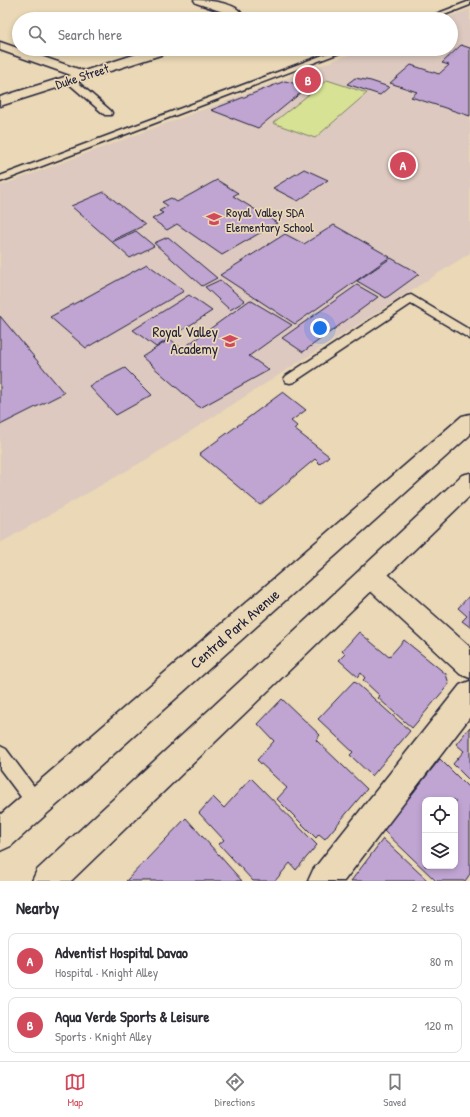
<!DOCTYPE html>
<meta charset="utf-8">
<style>
body{margin:0;font-family:"Patrick Hand",sans-serif;background:#f7f7f7;color:#2b2b33}
.controls{position:absolute;right:12px;bottom:12px;display:grid;overflow:hidden;border-radius:8px;box-shadow:0 2px 6px #0003}
.controls button{width:36px;height:36px;display:grid;place-items:center;padding:0;border:0;border-bottom:1px solid #e1e1e2;background:#fff;color:#2b2b33;font:20px sans-serif}
.you{position:absolute;left:320px;top:328px;width:14px;height:14px;margin:-10px;border:3px solid #fff;border-radius:50%;background:#1a73e8;box-shadow:0 0 0 6px #1a73e833}
.badge{display:grid;place-items:center;width:26px;height:26px;border-radius:50%;background:#d1495b;color:#fff;font-size:13px;font-weight:700}
.pin{position:absolute;translate:-50% -50%;border:2px solid #fff;box-shadow:0 1px 4px #0006}
.list{margin:0;padding:0;list-style:none}
h2{display:flex;justify-content:space-between;align-items:center;height:52px;margin:0;padding:0 16px;font-size:17px}
h2 small{font-size:13px;font-weight:400;color:#7c7c81}
.list li{display:grid;grid-template-columns:26px 1fr auto;gap:12px;align-items:center;box-sizing:border-box;height:56px;margin:0 8px 8px;padding:0 8px;border:1px solid #e1e1e2;border-radius:8px}
.list b{display:block;font-size:15px;white-space:nowrap}
.list p{margin:0;font-size:13px;white-space:nowrap;color:#7c7c81}
.list em{font-size:13px;font-style:normal;color:#7c7c81}
.icon{flex:none;width:22px;height:22px;fill:none;stroke:currentColor;stroke-width:2;stroke-linecap:round;stroke-linejoin:round}
.map{position:relative;flex:none;width:470px;height:881px;overflow:hidden}
.search{position:absolute;background:#fff;box-shadow:0 2px 6px #0003;left:12px;right:12px;top:12px;height:44px;display:flex;align-items:center;gap:10px;box-sizing:border-box;padding:0 14px;border-radius:22px;color:#7c7c81;font-size:15px}
.sheet{height:180px;background:#fff}
nav{display:flex;justify-content:space-around;align-items:center;box-sizing:border-box;height:56px;border-top:1px solid #e1e1e2;background:#fff;font-size:11px;color:#7c7c81}
nav a{display:grid;justify-items:center;gap:2px}
nav .on{color:#d1495b}
.map>svg:first-child{display:block}
.built{fill:#ddc9bf}
.green{fill:#d7e294;stroke:#7c8268}
.building{fill:#c0a5d3;stroke:#22223b;fill-rule:evenodd}
.lines{fill:none;stroke-linecap:round;stroke-linejoin:round}
.lane-casing{stroke:#22223b;stroke-width:3}
.street-casing{stroke:#22223b;stroke-width:3}
.secondary-casing{stroke:#22223b;stroke-width:3}
.lane{fill:#ead8b6;fill-rule:evenodd}
.street{fill:#ead8b6;fill-rule:evenodd}
.secondary{fill:#ead8b6;fill-rule:evenodd}
.labels{text-anchor:middle;stroke-width:3.5;stroke-linejoin:round;paint-order:stroke}
.far-street-label{font-size:13px;fill:#22223b;stroke:#ead8b6}
.far-poi-label{font-size:13px;fill:#22223b;stroke:#ead8b6;text-anchor:start}
.poi-label{font-size:15px;fill:#22223b;stroke:#ead8b6;text-anchor:end}
.street-label{font-size:15px;fill:#22223b;stroke:#ead8b6}
</style>
<div class="map">
<svg width="470" height="881" viewBox="0 0 470 881">
<rect width="100%" height="100%" fill="#ead8b6"/>
<filter id="ink" filterUnits="userSpaceOnUse"><feTurbulence type="fractalNoise" baseFrequency=".025" numOctaves="2"/><feDisplacementMap in="SourceGraphic" scale="8" xChannelSelector="R" yChannelSelector="G"/><feConvolveMatrix kernelMatrix="1 2 1 2 8 2 1 2 1" color-interpolation-filters="sRGB"/></filter>
<g filter="url(#ink)">
<path class="built" d="M470,9V253L147,459L0,543V186L364,49H451V19H443Z"/>
<path class="green" d="M327,80L367,93L315,138L273,123Z"/>
<path class="building" d="M461,45L470,48V116L411,97L417,92L390,83L411,65L439,74L449,65L442,63Z
M355,78L371,81L389,87L380,95L347,84Z
M285,81L308,87L258,128L211,110Z
M304,169L328,180L298,201L273,188Z
M217,180L238,193L233,196L277,223L222,255L177,224L167,230L152,219L163,213L159,211L168,206L162,202L171,198L177,202Z
M104,192L145,225L111,241L71,206Z
M334,225L390,257L295,324L220,275L285,234L304,244Z
M136,231L154,246L130,258L112,242Z
M168,237L217,278L202,286L154,243Z
M391,258L419,274L386,298L357,281Z
M147,264L184,291L86,348L50,317Z
M220,280L245,301L230,310L205,287Z
M357,285L378,297L303,352L282,338Z
M189,295L212,311L156,347L133,330Z
M250,300L292,325L249,356L269,370L200,408L142,357L170,339L182,349Z
M0,316L64,393L0,425Z
M125,368L152,395L116,415L89,386Z
M283,392L306,410L291,421L297,426L294,429L329,456L320,464L315,459L260,505L199,454Z
M470,595V627L462,621L467,616L458,608Z
M359,632L389,657L404,640L446,674L449,684L412,728L378,698L380,696L363,680L365,678L361,673L358,677L339,660L345,654L342,651Z
M354,681L410,731L372,776L350,755L353,752L318,719Z
M282,699L320,735L316,740L367,789L325,839L319,834L316,838L277,799L287,788L257,760L274,741L258,724Z
M470,727V781L453,764L464,751L456,744Z
M440,759L470,789V874L465,881H436L383,830ZM425,800H455V866H425Z
M251,778L317,845L296,870L290,863L275,881H253L219,844L224,840L199,813L213,797L224,808Z
M186,818L242,881H126Z
M383,839L428,881H351Z"/>
<g class="lines">
<g class="lane-casing">
<path id="lane" d="M470,1V5L434,19H423Z
M339,49H350L0,182V176Z
M67,78H73L111,111L112,113L111,115H105L67,82Z
M411,295L470,330V339L411,304L294,382L290,383L286,382L284,379L286,376L407,296Z
M0,746L6,749L42,797L45,803L42,809L36,812L30,809L0,769Z"/>
</g>
<g class="street-casing">
<path id="street" d="M194,0C206,0 243,2 243,19H231V16L226,13L196,3Z
M0,42L84,71L152,49H172L170,52L0,106V97L71,75L0,50Z
M371,564L380,567L470,647V678L460,674L362,583L358,575L362,567Z
M470,681V717L344,881H308L313,870L460,685Z"/>
</g>
<g class="secondary-casing">
<path id="secondary" d="M470,414V435L11,846L0,851V815L462,416Z
M470,473V496L71,881H32L37,870L462,475Z"/>
</g>
<use href="#lane" class="lane"/>
<use href="#street" class="street"/>
<use href="#secondary" class="secondary"/>
</g>
</g>
<defs>
<g id="school-bare" transform="scale(1.2)"><path d="M0-5L7-2L0 1L-7-2ZM-4 1L0 2.5L4 1V4Q0 6-4 4Z" fill="#d1495b" stroke="#ead8b6" stroke-width="2.5" paint-order="stroke"/></g>
</defs>
<g fill-rule="evenodd">
<use href="#school-bare" x="214" y="219"/>
<use href="#school-bare" x="230" y="341"/>
</g>
<g class="labels">
<g class="far-street-label">
<text transform="translate(82 76) rotate(-18)" y="5">Duke Street</text>
</g>
<g class="far-poi-label">
<text x="226" y="217">Royal Valley SDA<tspan x="226" dy="15">Elementary School</tspan></text>
</g>
<g class="poi-label">
<text x="218" y="337">Royal Valley<tspan x="218" dy="17">Academy</tspan></text>
</g>
<g class="street-label">
<text transform="translate(235 629) rotate(-41)" y="5">Central Park Avenue</text>
</g>
</g>
</svg>
<div class="controls">
<button><svg class="icon" aria-label="locate" viewBox="0 0 24 24"><circle cx="12" cy="12" r="6"/><path d="M12 2v4M12 18v4M2 12h4M18 12h4"/></svg></button>
<button><svg class="icon" aria-label="layers" viewBox="0 0 24 24"><path d="M12 4l9 5-9 5-9-5zM3 14l9 5 9-5"/></svg></button>
</div>
<div class="you"></div>
<div class="pin badge" style="left:403px;top:165px">A</div>
<div class="pin badge" style="left:308px;top:80px">B</div>
<div class="search"><svg class="icon" aria-label="search" viewBox="0 0 24 24"><circle cx="10" cy="10" r="6"/><path d="M15 15l6 6"/></svg>Search here</div>
</div>
<section class="sheet">
<h2>Nearby<small>2 results</small></h2>
<ul class="list">
<li><span class="badge">A</span><div><b>Adventist Hospital Davao</b><p>Hospital · Knight Alley</p></div><em>80 m</em></li>
<li><span class="badge">B</span><div><b>Aqua Verde Sports &amp; Leisure</b><p>Sports · Knight Alley</p></div><em>120 m</em></li>
</ul>
</section>
<nav>
<a class="on"><svg class="icon" aria-label="map" viewBox="0 0 24 24"><path d="M3 6l6-2 6 2 6-2v14l-6 2-6-2-6 2zM9 4v14M15 6v14"/></svg>Map</a>
<a><svg class="icon" aria-label="directions" viewBox="0 0 24 24"><path d="M12 3l9 9-9 9-9-9zM9 14v-3h6M13 9l2 2-2 2"/></svg>Directions</a>
<a><svg class="icon" aria-label="saved" viewBox="0 0 24 24"><path d="M7 4h10v16l-5-4-5 4z"/></svg>Saved</a>
</nav>
